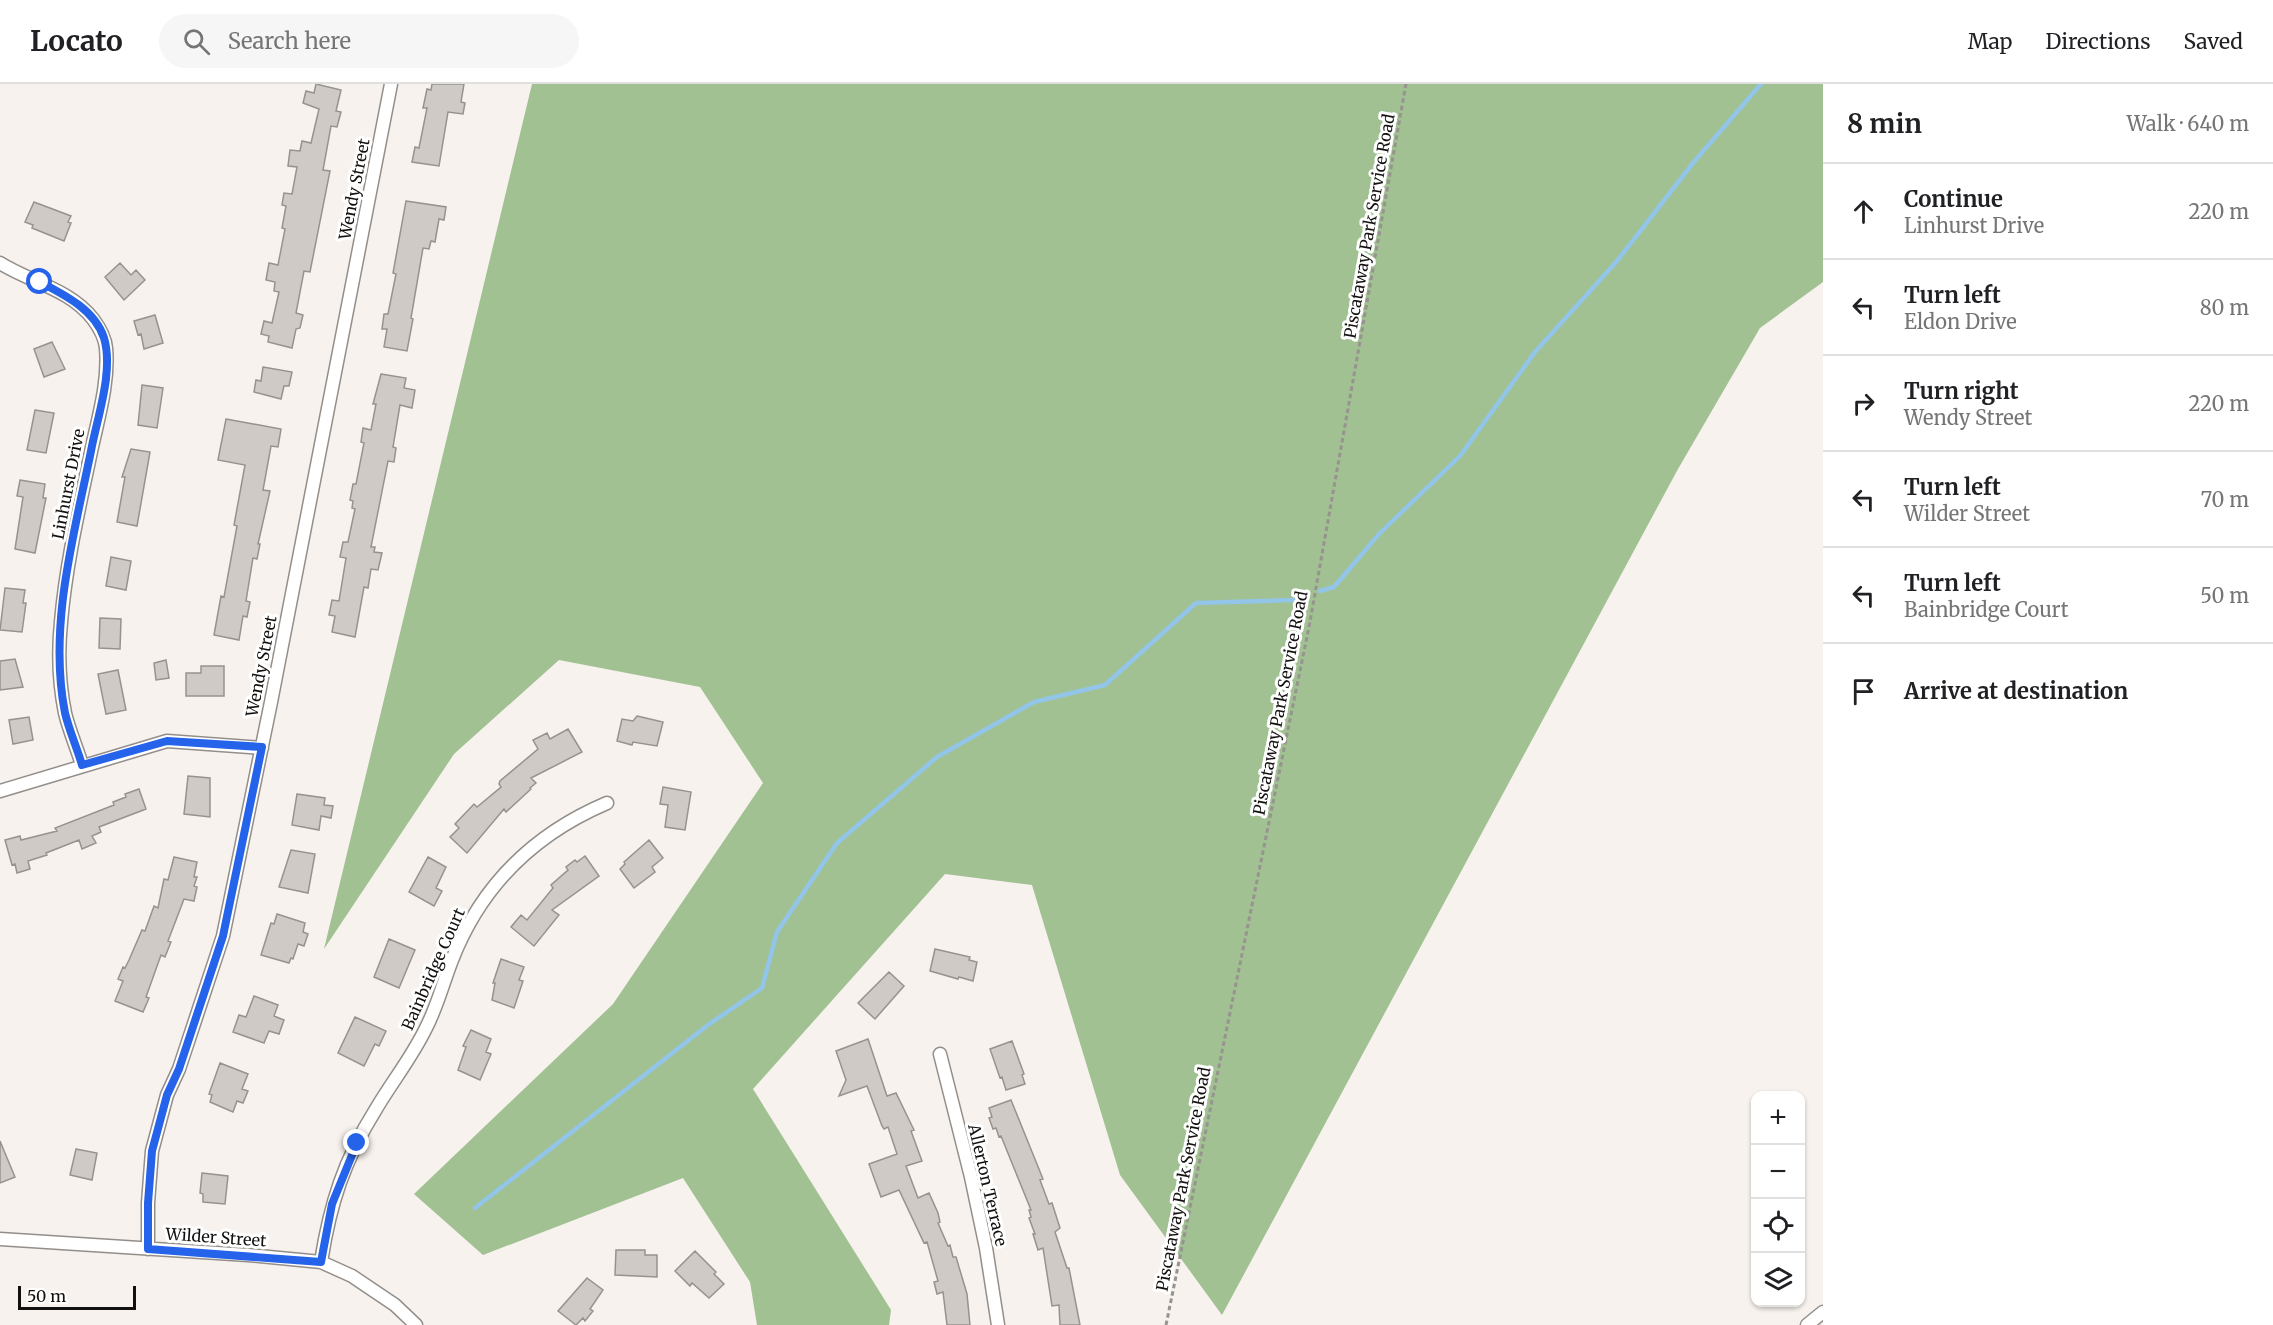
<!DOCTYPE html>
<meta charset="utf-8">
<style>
body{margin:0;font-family:Merriweather,serif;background:#f6f6f6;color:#202124}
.controls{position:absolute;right:18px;bottom:18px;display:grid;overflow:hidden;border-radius:12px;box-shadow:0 2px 4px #0004}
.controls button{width:54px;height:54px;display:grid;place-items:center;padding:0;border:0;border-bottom:2px solid #e0e0e0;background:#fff;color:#202124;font:30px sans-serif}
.scale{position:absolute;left:18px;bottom:15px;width:118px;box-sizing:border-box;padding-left:6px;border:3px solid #13110f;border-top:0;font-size:16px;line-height:21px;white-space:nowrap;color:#13110f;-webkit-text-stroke:4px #fff;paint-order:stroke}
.stop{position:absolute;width:18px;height:18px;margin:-14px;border:4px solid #2563eb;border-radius:50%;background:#fff}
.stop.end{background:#2563eb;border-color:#fff;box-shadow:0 2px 6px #0008}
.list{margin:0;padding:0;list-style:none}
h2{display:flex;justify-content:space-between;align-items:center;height:78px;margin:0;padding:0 24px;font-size:26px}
h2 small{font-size:20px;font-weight:400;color:#757577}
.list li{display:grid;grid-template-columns:39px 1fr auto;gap:18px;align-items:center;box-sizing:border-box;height:96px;padding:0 24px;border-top:2px solid #e0e0e0}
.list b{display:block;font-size:22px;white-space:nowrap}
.list p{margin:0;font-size:20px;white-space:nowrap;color:#757577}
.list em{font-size:20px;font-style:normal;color:#757577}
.icon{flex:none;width:33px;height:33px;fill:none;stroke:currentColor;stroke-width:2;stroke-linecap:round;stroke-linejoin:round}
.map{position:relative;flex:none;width:1823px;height:1241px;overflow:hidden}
header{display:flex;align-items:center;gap:36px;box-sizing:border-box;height:84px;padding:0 30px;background:#fff;border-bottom:2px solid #e0e0e0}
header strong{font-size:28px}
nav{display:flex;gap:33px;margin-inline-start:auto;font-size:21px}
.search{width:420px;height:54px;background:#f6f6f6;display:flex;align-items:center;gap:15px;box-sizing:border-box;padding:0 21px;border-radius:33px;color:#757577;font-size:22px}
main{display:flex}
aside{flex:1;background:#fff}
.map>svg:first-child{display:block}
.forest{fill:#a1c193}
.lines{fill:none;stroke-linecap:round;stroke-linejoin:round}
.stream{stroke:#92c5e7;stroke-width:4.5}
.building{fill:#cfcac5;stroke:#97928d;stroke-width:1.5}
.minor-casing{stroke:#938e89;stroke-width:15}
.path{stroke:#97938f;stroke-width:3;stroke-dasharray:4.5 3;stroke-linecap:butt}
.minor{stroke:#fff;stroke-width:12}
.route{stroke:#2563eb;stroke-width:8}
.labels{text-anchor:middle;stroke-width:6;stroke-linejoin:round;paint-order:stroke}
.street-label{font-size:16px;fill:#13110f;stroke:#fff}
</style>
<header>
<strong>Locato</strong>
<div class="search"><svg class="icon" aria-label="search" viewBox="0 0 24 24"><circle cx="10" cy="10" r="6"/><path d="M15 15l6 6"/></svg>Search here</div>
<nav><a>Map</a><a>Directions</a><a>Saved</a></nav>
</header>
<main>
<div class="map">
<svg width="1823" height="1241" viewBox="0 0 1823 1241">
<rect width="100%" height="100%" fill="#f7f2ed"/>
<path class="forest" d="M532,0H1823V198L1760,244L1678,385L1222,1231L1120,1091L1032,801L945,790L753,1005L891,1226L889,1241H757L750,1198L683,1094L483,1171L414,1110L613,920L763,699L700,603L559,576L454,670L324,865Z"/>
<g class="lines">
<path class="stream" d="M1320,507L1334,503L1379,450L1460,372L1535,268L1617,177L1693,79L1761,0
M475,1124L708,941L762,904L777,848L837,759L937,673L1034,618L1105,601L1196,519L1293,516"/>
</g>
<path class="building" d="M316,0L341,6L336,27L341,28L337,43L331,42L323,86L330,87L310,188L304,187L296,229L303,231L300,244L296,245L292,264L268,258L269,252L261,250L264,237L272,239L279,208L274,207L275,198L266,196L269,179L278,181L285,145L282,144L286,122L282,121L284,109L292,110L297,83L288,82L290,66L300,67L302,57L311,59L319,25L303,19L306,7L314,9Z
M432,0H464L461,18L465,19L463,30L448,28L439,82L412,78L415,63L419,64L427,24H423L427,5L431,6Z
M406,117L446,123L444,136L439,135L435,158L431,157L429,165L423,164L411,234L413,235L407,267L384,263L387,245H382L384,230H388L396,190L393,189Z
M34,118L71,132L68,138L71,139L64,157L32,144L33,141L25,138Z
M120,179L131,191L136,186L145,196L124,216L105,193Z
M155,231L163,259L144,265L141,250L138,251L134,237Z
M52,258L65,285L44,293L34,265Z
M263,283L292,288L289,302H284L281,315L254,308L256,296L261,297Z
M381,290L406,294L404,304L415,306L412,324L400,321L393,363L396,364L394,378L388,377L371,463H375L374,468L382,469L378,486L371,485L368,504L364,503L355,553L332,548L335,532L329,531L332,516L339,517L346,474L340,473L343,458H348L355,425L352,424L353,417L350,416L353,400H356L364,359L361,358L363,344L371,346L376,320H373Z
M142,301L163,304L157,344L138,341Z
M35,326L54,329L46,369L27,366Z
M226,335L281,345L278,363L271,362L263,406L270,407L258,460H260L257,475L253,474L246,517L250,518L247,533L243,532L239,556L214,551L221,512L224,513L237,442L234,441L245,381L218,376Z
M131,365L150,368L137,442L117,438L125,393H122Z
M20,396L45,400L43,414H46L35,469L15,465L23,413L17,412Z
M111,473L131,477L126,506L106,502Z
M5,504L25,506L23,519H26L22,548L0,546Z
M100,534L121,535L120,565L99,564Z
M15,575L23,603L0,606V577Z
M166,576L169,594L156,596L154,579Z
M201,582H224V612H186V589H201Z
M118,586L126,626L106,630L98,590Z
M637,632L663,638L657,662L633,658L632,661L617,657L622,635L633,637Z
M29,633L33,656L13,660L9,636Z
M568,645L582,668L531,694L536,699L530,704L531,705L506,728L504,725L467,769L450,753L459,744L455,740L474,720L477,723L501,703L499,700L500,697L538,665L533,656L547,649L550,655Z
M188,692L210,694V733L184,730Z
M663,703L691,708L685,746L665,743L668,721L660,720Z
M139,705L146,725L99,743L101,748L92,752L96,759L82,765L79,756L46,769L47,771L28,777L30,785L17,789L15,780L12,781L5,756L20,752L21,756L57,747L55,744L114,721L113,718L126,713L125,710Z
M297,710L325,714L324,721L333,722L331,734L321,732L319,746L292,741Z
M649,756L663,774L652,783L655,788L634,804L620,785L625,780L624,778Z
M291,766L315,770L308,809L279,803Z
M585,772L599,792L552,826L559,831L534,862L511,843L521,831L527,836L553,804L551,801L568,786L566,783L575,776L577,778Z
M174,773L197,778L194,793H197L194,802L197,803L194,817L184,815L168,857L171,858L165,873L161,871L146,913L149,914L143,928L115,917L123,897L118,895L123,883L125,884L129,876L142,846L145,847L154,822L158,824L164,795L168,796Z
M428,773L446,783L436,804L442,807L434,822L409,808Z
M277,830L305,839L303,848L308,850L304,862L298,860L293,875L291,874L289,879L261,871L271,839L274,840Z
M389,855L415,866L399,904L374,893Z
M935,865L970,873L969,876L977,878L973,897L959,893L958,895L930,887Z
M501,875L524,883L519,896L523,897L514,924L492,916L495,899H493Z
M889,888L904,902L875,935L858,919Z
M254,912L278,921L274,932L284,936L279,950L269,947L264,959L233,948L239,931L246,933Z
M355,933L386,947L379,962L375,960L364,982L338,969Z
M471,946L491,955L486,968L491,970L480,996L458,986L466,963L463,962Z
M868,955L887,1012L896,1009L914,1046L911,1047L922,1077L906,1082L918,1114L929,1109L938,1129L940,1138L938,1139L948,1162L950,1161L953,1173H956L967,1210L970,1241H947L943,1208L937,1210L934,1198L938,1197L927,1158L924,1159L899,1106L881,1113L869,1080L897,1070L888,1043L884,1045L882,1042L867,1002L839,1012L846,996L836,967Z
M1012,957L1024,990L1022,991L1025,1000L1006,1006L1002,993L1000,994L990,965Z
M220,979L248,990L242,1005L248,1007L243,1019L237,1017L233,1028L210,1018L212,1011L209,1010Z
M1011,1016L1043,1095L1040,1096L1049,1120L1052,1119L1060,1144L1055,1148L1067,1184H1069L1080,1241H1060L1059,1221L1052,1222L1043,1164L1038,1166L1033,1150H1035L1029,1134L1031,1133L1029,1126H1031L1001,1052L999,1053L996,1044L993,1045L989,1034L992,1033L989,1024Z
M0,1057L15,1093L0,1099Z
M76,1065L97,1069L92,1096L70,1091Z
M202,1089L228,1092L225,1120L203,1118V1110L200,1109Z
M616,1166H645V1171H657V1193L615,1191Z
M695,1167L716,1188L714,1190L724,1200L709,1214L692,1199L690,1202L675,1187Z
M587,1194L603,1206L590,1225L593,1227L585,1237L583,1234L576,1241L558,1227Z"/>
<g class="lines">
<g class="minor-casing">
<path id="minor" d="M0,179C30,198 70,205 93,235C99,243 105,253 106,264C109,297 99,331 92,363C80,420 66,479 61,538C58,567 59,599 65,629C69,646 77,664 82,681
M0,707L167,657L262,664
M940,970L971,1093L986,1164L998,1241
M0,1155L248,1171L321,1178L352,1192L395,1221L416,1241
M148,1165V1119L152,1067L167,1011L179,985L223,852L271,618L391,0
M321,1178C330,1120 344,1076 376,1025C392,998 412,973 426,944C437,923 443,899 452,876C481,802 534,750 607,719
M1807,1241L1823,1228"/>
</g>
<path class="path" d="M1166,1241L1309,543L1406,0"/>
<use href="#minor" class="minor"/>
</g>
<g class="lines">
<path class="route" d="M40,198C65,211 95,226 104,254C114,287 97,334 91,367C74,451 48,542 65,629C69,646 77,664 82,681L167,657L262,663L223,852L179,985L167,1011L152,1067L148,1119V1165L321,1178L332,1120L357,1059"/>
</g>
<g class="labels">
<g class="street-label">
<text transform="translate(354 105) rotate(-79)" y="6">Wendy Street</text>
<text transform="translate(1369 142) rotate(-80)" y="6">Piscataway Park Service Road</text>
<text transform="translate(68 400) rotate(-79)" y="6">Linhurst Drive</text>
<text transform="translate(261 582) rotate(-79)" y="6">Wendy Street</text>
<text transform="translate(1280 619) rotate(-79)" y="6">Piscataway Park Service Road</text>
<text transform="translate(433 885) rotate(-66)" y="6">Bainbridge Court</text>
<text transform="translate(1183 1095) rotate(-79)" y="6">Piscataway Park Service Road</text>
<text transform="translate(988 1101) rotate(77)" y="6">Allerton Terrace</text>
<text transform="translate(216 1153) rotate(4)" y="6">Wilder Street</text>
</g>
</g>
</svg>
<div class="controls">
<button>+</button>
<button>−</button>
<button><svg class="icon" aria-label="locate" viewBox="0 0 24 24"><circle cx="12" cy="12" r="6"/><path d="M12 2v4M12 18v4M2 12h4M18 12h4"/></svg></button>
<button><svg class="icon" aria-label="layers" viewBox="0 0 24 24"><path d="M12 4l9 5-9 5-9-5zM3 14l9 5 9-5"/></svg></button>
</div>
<div class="scale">50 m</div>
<div class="stop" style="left:40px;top:198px"></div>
<div class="stop end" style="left:357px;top:1059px"></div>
</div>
<aside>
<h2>8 min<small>Walk · 640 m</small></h2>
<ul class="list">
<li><svg class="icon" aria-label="ahead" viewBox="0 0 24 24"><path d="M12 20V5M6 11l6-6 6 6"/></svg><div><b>Continue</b><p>Linhurst Drive</p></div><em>220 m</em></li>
<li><svg class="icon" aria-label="left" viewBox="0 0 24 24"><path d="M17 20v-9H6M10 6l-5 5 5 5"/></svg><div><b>Turn left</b><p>Eldon Drive</p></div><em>80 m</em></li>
<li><svg class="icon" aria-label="right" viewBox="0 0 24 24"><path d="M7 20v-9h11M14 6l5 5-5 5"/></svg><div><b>Turn right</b><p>Wendy Street</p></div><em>220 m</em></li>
<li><svg class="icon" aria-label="left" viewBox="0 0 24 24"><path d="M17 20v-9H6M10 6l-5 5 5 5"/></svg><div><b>Turn left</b><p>Wilder Street</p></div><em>70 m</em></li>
<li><svg class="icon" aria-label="left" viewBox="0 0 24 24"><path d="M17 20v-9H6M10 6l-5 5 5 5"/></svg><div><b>Turn left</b><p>Bainbridge Court</p></div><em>50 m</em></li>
<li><svg class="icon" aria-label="arrive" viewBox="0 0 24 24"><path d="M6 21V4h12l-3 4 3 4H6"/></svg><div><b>Arrive at destination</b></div></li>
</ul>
</aside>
</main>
